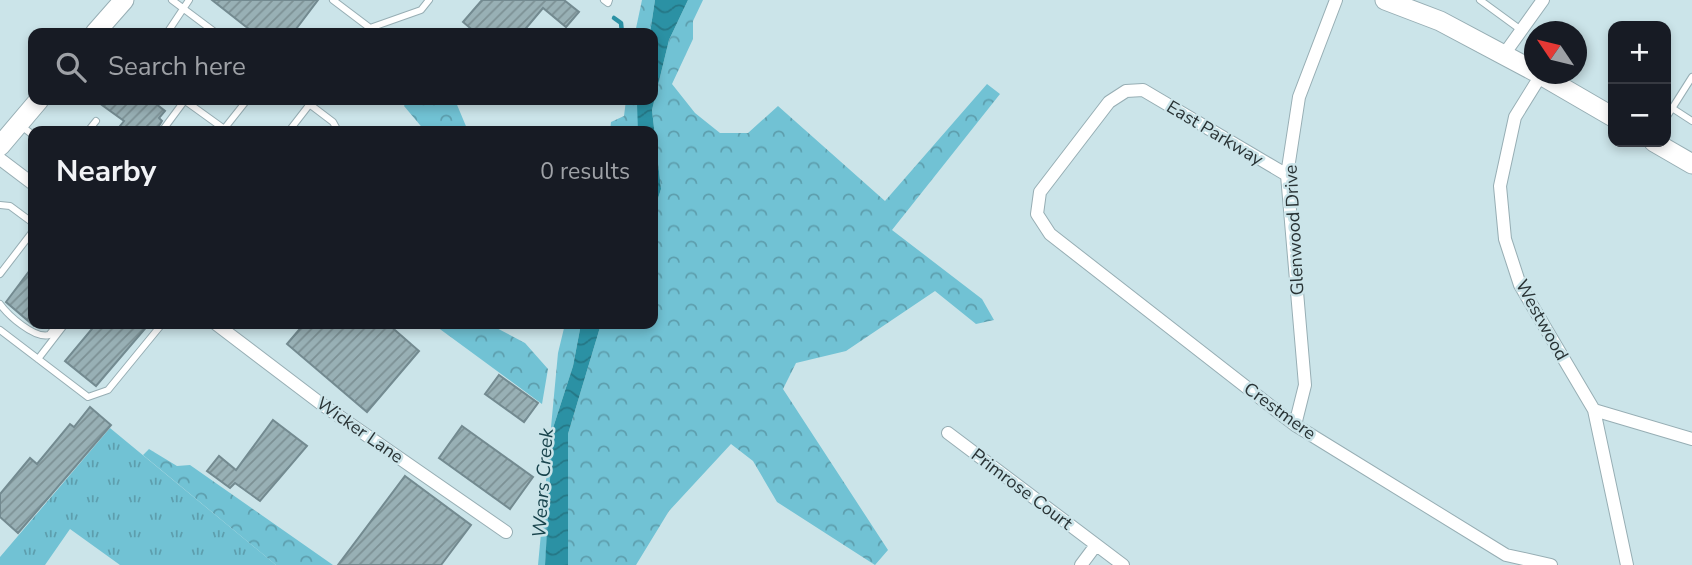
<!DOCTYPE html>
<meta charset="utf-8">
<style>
body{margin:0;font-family:"Nunito Sans",sans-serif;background:#20242c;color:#f1f3f6}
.controls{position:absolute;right:21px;top:21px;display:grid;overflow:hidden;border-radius:14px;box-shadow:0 4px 10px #0003}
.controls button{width:63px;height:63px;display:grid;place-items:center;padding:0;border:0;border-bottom:2px solid #363941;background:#171b24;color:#f1f3f6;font:35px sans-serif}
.compass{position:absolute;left:1524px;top:21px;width:63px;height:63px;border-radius:50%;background:#171b24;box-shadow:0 4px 10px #0003;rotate:305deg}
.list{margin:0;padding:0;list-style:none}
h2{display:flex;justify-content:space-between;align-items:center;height:91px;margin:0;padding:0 28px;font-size:30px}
h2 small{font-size:23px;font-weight:400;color:#9ea1a6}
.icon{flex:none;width:38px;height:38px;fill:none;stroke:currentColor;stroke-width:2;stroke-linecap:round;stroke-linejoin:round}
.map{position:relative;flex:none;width:1692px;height:565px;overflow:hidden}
.search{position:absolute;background:#171b24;box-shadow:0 4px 10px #0003;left:28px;top:28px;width:630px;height:77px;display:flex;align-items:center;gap:18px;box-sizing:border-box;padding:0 24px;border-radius:14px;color:#9ea1a6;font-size:26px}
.panel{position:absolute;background:#171b24;box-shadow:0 4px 10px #0003;left:28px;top:126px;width:630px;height:203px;border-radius:14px}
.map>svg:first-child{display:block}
.grass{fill:url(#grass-tufts)}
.forest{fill:url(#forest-crowns)}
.water{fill:url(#water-waves)}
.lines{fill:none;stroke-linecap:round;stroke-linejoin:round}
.stream{stroke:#2b91a4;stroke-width:4.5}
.building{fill:url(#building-hatch);stroke:#738a90;stroke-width:2}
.service-casing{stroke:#97aeb4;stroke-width:8}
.minor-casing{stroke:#97aeb4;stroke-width:14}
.secondary-casing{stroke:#97aeb4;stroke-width:21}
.service{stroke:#fff;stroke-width:6}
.minor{stroke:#fff;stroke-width:12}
.secondary{stroke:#fff;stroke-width:19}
.labels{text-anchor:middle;stroke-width:5;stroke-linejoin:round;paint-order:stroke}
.street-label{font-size:18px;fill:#293335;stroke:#cbe4e9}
.water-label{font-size:19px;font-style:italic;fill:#19444d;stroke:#cbe4e9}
</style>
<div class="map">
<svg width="1692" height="565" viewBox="0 0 1692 565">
<defs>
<pattern id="grass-tufts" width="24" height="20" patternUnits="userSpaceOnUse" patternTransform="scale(1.75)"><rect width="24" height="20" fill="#71c2d4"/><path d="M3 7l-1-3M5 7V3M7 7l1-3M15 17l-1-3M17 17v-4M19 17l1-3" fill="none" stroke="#5d9ead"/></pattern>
<pattern id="forest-crowns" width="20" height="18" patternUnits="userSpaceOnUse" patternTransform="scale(1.75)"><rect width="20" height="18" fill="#71c2d4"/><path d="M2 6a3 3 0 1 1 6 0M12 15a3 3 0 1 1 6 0" fill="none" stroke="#5d9ead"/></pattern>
<pattern id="water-waves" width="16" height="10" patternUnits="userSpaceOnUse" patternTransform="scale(1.75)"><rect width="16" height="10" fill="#2b91a4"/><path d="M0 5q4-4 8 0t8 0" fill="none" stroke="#257786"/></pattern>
<pattern id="building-hatch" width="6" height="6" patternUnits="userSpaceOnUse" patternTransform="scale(1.75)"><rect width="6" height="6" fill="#98b0b5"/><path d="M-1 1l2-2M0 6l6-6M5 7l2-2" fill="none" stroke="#7c9094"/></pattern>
</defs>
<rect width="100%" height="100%" fill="#cbe4e9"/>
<path class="grass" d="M110,428L276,565H120L70,529L45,565H0V557Z"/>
<path class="forest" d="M642,0H655L650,33H635Z
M688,0H703L693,21V39L672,84L695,113L720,133H748L778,106L885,201L987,84L1000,94L892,230L982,299L994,320L976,324L935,291L846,351L796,363L783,389L888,550L875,565L777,502L753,461L731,444L669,511L636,565H568V434L601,324H653V214L661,189L652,110L669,40Z
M407,100H455L468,131H425L404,106Z
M626,100H638V131H610L611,122L624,116Z
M433,324H489L525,343L548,369L542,404Z
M565,324H581L573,366L553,428L546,553L545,565H538L558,353Z
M149,449L177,466L190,465L333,565H276L143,455Z"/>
<path class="water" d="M655,0H688L669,40L652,110L661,189L653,214V131H638L637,103L638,100H653V33H650Z
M581,324H601L568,434V565H545L553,428L573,366Z"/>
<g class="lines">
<path class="stream" d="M614,18L621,23L622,33"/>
</g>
<path class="building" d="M212,0H318L293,33H254Z
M482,0H564L579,12L566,27L543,8L522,33H476L463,22Z
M95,100H151L165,111L159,118L162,121L156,131H116L124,121Z
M33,266V325L6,302Z
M96,324H149L96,386L65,361Z
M304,324H388L419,351L367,412L287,344Z
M499,375L538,403L524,422L485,394Z
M90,407L111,425L18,533L0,517V494L30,458L37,464L70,424L74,427Z
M273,420L307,446L260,501L235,483L230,488L207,471L219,456L236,470Z
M462,426L533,477L510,509L439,458Z
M405,476L471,525L441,565H338Z"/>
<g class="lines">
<g class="service-casing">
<path id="service" d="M172,0L216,33
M333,0L370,28
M604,0L608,3L609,0
M1480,0L1521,30
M167,33L189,0
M366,33L370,28L421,10L429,0
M184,100L227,131
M304,100L333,122L338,131
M1672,108L1692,121
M1666,118L1692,77
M20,125L33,135
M224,129L247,100
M88,131L96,121
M162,131L185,100
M289,131L313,100
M0,205L10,206L33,223
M0,274L33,231
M0,304C8,315 34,339 49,335L58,324
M0,330L88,397L108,390L162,324
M38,359L65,324"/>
</g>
<g class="minor-casing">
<path id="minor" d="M1505,53L1543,0
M1541,75L1515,117L1500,186L1505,239L1520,285L1594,410L1627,565
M0,159L33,184
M1287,175L1143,90L1126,91L1109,102L1040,192L1037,214L1050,234L1295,425L1506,555L1551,565
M216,324L320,403L506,532
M1594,410L1692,439
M1295,425L1305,385L1287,175L1299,97L1336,0
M948,433L1123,565
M1081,565L1096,545"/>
</g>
<g class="secondary-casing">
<path id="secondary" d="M1385,0L1440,21L1534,71
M95,33L124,0
M1539,74L1613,117
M1654,142L1692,164
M0,146L39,100"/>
</g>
<use href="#service" class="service"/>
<use href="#minor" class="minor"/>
<use href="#secondary" class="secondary"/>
</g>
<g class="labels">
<g class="street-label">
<text transform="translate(1215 133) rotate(31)" y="6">East Parkway</text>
<text transform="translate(1294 230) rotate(-93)" y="6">Glenwood Drive</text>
<text transform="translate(1542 320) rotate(61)" y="6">Westwood</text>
<text transform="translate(1280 411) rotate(36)" y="6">Crestmere</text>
<text transform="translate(360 430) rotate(35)" y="6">Wicker Lane</text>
<text transform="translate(1022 489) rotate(37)" y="6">Primrose Court</text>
</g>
<g class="water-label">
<text transform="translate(542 483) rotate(-86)" y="7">Wears Creek</text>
</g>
</g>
</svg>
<div class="controls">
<button>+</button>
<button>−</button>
</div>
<svg class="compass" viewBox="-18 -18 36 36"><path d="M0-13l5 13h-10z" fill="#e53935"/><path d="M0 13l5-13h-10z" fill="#9ea1a6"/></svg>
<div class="search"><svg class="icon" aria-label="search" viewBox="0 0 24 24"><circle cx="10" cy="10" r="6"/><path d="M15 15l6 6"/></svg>Search here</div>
<section class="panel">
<h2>Nearby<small>0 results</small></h2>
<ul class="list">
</ul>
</section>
</div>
